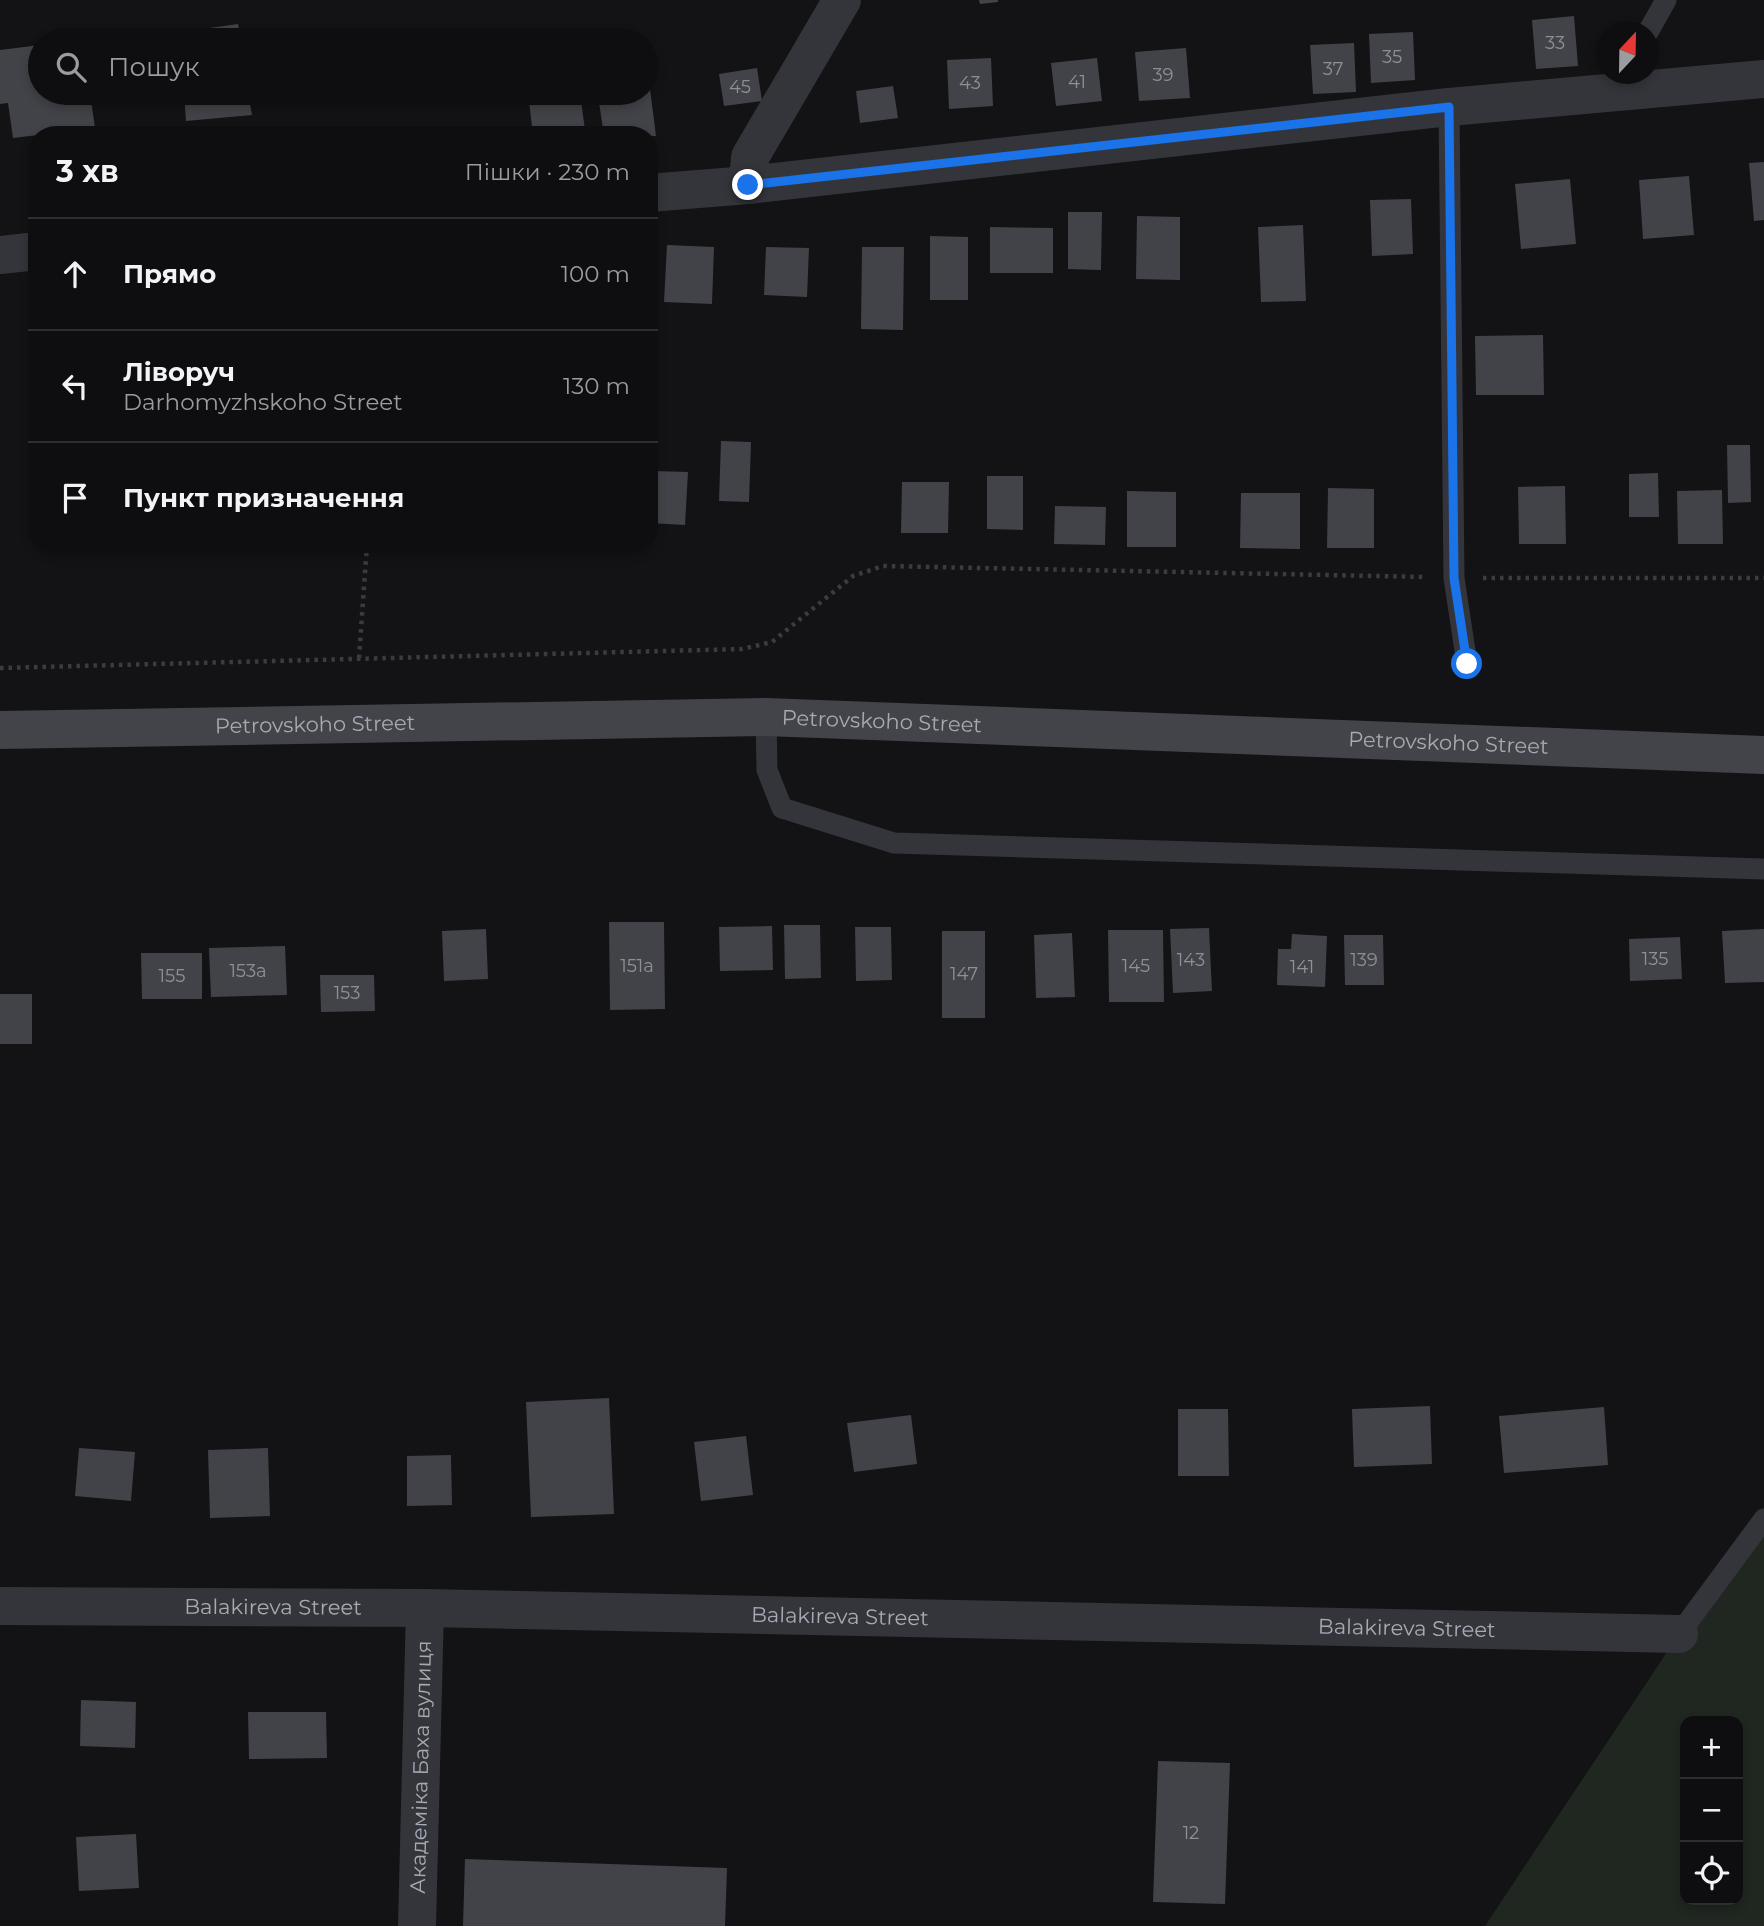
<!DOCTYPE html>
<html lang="uk">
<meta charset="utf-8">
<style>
body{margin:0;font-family:Montserrat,sans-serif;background:#171719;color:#f1f3f6}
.controls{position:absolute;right:21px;bottom:21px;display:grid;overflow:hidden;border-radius:14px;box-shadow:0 4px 10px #0003}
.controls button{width:63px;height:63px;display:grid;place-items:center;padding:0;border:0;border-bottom:2px solid #2e2e30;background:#0e0e10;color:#f1f3f6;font:35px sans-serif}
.compass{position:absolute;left:1596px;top:21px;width:63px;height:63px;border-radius:50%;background:#0e0e10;box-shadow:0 4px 10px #0003;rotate:22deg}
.stop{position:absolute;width:21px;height:21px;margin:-16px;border:5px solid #1a73e8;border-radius:50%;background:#fff}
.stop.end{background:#1a73e8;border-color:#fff;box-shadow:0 2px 7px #0008}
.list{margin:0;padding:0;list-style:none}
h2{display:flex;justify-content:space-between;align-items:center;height:91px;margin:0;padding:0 28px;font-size:30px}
h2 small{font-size:23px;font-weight:400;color:#9b9c9f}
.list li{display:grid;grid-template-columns:46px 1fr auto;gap:21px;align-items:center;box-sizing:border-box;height:112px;padding:0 28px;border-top:2px solid #2e2e30}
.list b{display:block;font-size:26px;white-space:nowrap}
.list p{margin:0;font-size:23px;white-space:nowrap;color:#9b9c9f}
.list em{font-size:23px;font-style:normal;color:#9b9c9f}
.icon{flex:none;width:38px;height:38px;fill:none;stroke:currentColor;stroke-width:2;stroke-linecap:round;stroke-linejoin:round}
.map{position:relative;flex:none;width:1764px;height:1926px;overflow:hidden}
.search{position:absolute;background:#0e0e10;box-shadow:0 4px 10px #0003;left:28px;top:28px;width:630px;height:77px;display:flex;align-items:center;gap:18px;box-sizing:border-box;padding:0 24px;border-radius:38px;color:#9b9c9f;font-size:26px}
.panel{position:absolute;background:#0e0e10;box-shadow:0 4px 10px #0003;left:28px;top:126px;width:630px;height:427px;border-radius:28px}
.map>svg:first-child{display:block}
.green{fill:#1f2720;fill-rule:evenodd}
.building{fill:#424348}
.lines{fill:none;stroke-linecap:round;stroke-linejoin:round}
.path{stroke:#3a3c41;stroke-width:4.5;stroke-dasharray:3.5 5;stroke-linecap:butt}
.service{stroke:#34353a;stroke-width:21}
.minor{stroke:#34353a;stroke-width:38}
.secondary{stroke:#424449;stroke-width:38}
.route{stroke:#1a73e8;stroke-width:9}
.labels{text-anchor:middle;stroke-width:5;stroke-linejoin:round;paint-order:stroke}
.number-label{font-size:18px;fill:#8c909a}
.street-label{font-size:21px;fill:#a5aab5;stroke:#0e0e10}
</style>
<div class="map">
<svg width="1764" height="1926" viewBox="0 0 1764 1926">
<rect width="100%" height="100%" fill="#131315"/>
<path class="green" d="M1764,1519V1926H1485L1679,1634ZM1685,1721H1738V1900H1685Z"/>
<path class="building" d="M979,0H998V2L980,4Z
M1574,16L1578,66L1536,69L1532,20Z
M238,24L241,40H181V32Z
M1413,32L1415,80L1371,83L1369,34Z
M1354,43L1356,92L1313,94L1310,45Z
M40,45V93H90L95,128L13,138L8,103L0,104V50Z
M1186,48L1190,98L1139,101L1135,52Z
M991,58L993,106L949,109L947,60Z
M1097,58L1102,101L1056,106L1051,63Z
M757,68L762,101L724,106L719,74Z
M893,86L898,118L860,123L856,91Z
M650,89L656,136L604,135L598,96L646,93Z
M184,93H248L252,115L186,121Z
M528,93H580L585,130L533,135Z
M1764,162V220L1754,221L1749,163Z
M1689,176L1694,235L1643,239L1639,180Z
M1570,179L1576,244L1521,249L1515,184Z
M1411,199L1413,254L1372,256L1370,200Z
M1068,212H1102L1101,270L1068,269Z
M1137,216L1180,217V280L1136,279Z
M1303,225L1306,301L1261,302L1258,227Z
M990,227L1053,228V273H990Z
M930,236L968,237V300H930Z
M667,245L714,247L712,304L664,302Z
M766,247L809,248L807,297L764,295Z
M862,247H904L903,330L861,329Z
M1543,335L1544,395H1476L1475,336Z
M721,441L751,442L749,502L719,501Z
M1727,445H1750L1751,502L1728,503Z
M652,471L688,472L685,525L650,523Z
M1658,473L1659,517H1629V474Z
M987,476H1023V530L987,529Z
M902,482H949L948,533H901Z
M1565,486L1566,544H1519L1518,487Z
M1328,488L1374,489V548H1327Z
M1722,490L1723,544H1678L1677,491Z
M1127,491L1176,492V547H1127Z
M1241,493H1300V549L1240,548Z
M1055,506L1106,507L1105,545L1054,544Z
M609,922H664L665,1009L610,1010Z
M784,925H820L821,978L785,979Z
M772,926L773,970L720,971L719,927Z
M855,927H891L892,980L856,981Z
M1209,928L1212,991L1173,993L1170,929Z
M486,929L488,979L444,981L442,931Z
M1764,929V982L1725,983L1722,931Z
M1108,930H1163L1164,1002H1109Z
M942,931H985V1018H942Z
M1072,933L1075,997L1036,998L1034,935Z
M1292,934L1327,936L1325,987L1277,985L1278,949H1291Z
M1344,935H1383L1384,985H1345Z
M1680,937L1682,979L1630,981L1629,939Z
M285,946L287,995L211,997L209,948Z
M141,953H202V999H142Z
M320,975H374L375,1011L321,1012Z
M0,994H32V1044H0Z
M609,1398L614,1514L531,1517L526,1402Z
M1430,1406L1432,1464L1354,1467L1352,1409Z
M1604,1407L1608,1465L1504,1473L1499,1416Z
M1178,1409H1228L1229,1476H1178Z
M911,1415L917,1464L854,1472L847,1423Z
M746,1436L753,1495L701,1501L694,1442Z
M79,1448L135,1452L131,1501L75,1496Z
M268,1448L270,1516L210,1518L208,1450Z
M451,1455L452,1505L407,1506V1456Z
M81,1700L136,1702L135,1748L80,1746Z
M248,1712H326L327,1758L249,1759Z
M1158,1761L1230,1763L1225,1904L1153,1902Z
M136,1834L139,1888L79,1891L76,1837Z
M465,1859L727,1868L725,1926H463Z"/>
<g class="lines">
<path class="path" d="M1483,578H1764
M359,658L367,544
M0,668L742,649L772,642L853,576L883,566L1425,577"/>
<path class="service" d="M1648,32L1666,0
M1449,107L1454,578L1467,664
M766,717L767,770L782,808L894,843L1764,869
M1679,1634L1764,1519"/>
<g class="minor">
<path d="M748,185L750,157L842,0"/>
<path d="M649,193L748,185L1449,107L1764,79"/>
<path d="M0,255L37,251"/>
<path id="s1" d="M0,1606L425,1608L1679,1634"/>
<path id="s2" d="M417,1926L425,1608"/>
</g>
<path class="secondary" id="s3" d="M0,730L766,717L1764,755"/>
</g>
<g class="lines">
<path class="route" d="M748,185L1449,107L1454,578L1467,664"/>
</g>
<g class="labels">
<g class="number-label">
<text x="1555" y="49">33</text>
<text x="1392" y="63">35</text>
<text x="1333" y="75">37</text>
<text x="1163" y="81">39</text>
<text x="1077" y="88">41</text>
<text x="970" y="89">43</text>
<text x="740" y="93">45</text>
<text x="1655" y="965">135</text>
<text x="1191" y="966">143</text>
<text x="1364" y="966">139</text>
<text x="637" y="972">151а</text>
<text x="1136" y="972">145</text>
<text x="1302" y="973">141</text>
<text x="248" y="977">153а</text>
<text x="964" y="980">147</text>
<text x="172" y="982">155</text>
<text x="347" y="999">153</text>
<text x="1191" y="1839">12</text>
</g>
<g class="street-label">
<text dy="7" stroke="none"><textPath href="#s3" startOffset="882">Petrovskoho Street</textPath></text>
<text dy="7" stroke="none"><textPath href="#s3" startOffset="315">Petrovskoho Street</textPath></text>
<text dy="7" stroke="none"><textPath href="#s3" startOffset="1449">Petrovskoho Street</textPath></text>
<text dy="7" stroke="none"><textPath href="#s1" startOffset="273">Balakireva Street</textPath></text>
<text dy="7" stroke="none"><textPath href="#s1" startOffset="840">Balakireva Street</textPath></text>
<text dy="7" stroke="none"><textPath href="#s1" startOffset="1407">Balakireva Street</textPath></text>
<text dy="7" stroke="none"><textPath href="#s2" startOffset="159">Академіка Баха вулиця</textPath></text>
</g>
</g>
</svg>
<div class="controls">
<button>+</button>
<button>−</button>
<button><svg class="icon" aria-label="locate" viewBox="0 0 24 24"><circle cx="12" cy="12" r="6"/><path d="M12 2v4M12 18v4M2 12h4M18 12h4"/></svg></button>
</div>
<svg class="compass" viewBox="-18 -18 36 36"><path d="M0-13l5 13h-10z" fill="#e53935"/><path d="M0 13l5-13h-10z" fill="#9b9c9f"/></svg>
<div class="stop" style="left:1467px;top:664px"></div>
<div class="stop end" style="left:748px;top:185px"></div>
<div class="search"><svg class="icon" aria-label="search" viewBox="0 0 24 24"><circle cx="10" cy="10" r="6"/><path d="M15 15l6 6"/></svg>Пошук</div>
<section class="panel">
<h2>3 хв<small>Пішки · 230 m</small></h2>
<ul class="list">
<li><svg class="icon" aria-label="ahead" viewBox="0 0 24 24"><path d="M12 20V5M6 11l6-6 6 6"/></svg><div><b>Прямо</b></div><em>100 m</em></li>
<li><svg class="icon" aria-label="left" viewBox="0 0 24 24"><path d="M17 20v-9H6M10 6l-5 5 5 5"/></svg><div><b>Ліворуч</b><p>Darhomyzhskoho Street</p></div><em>130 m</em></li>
<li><svg class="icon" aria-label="arrive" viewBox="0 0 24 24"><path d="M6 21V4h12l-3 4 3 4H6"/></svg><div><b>Пункт призначення</b></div></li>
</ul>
</section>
</div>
